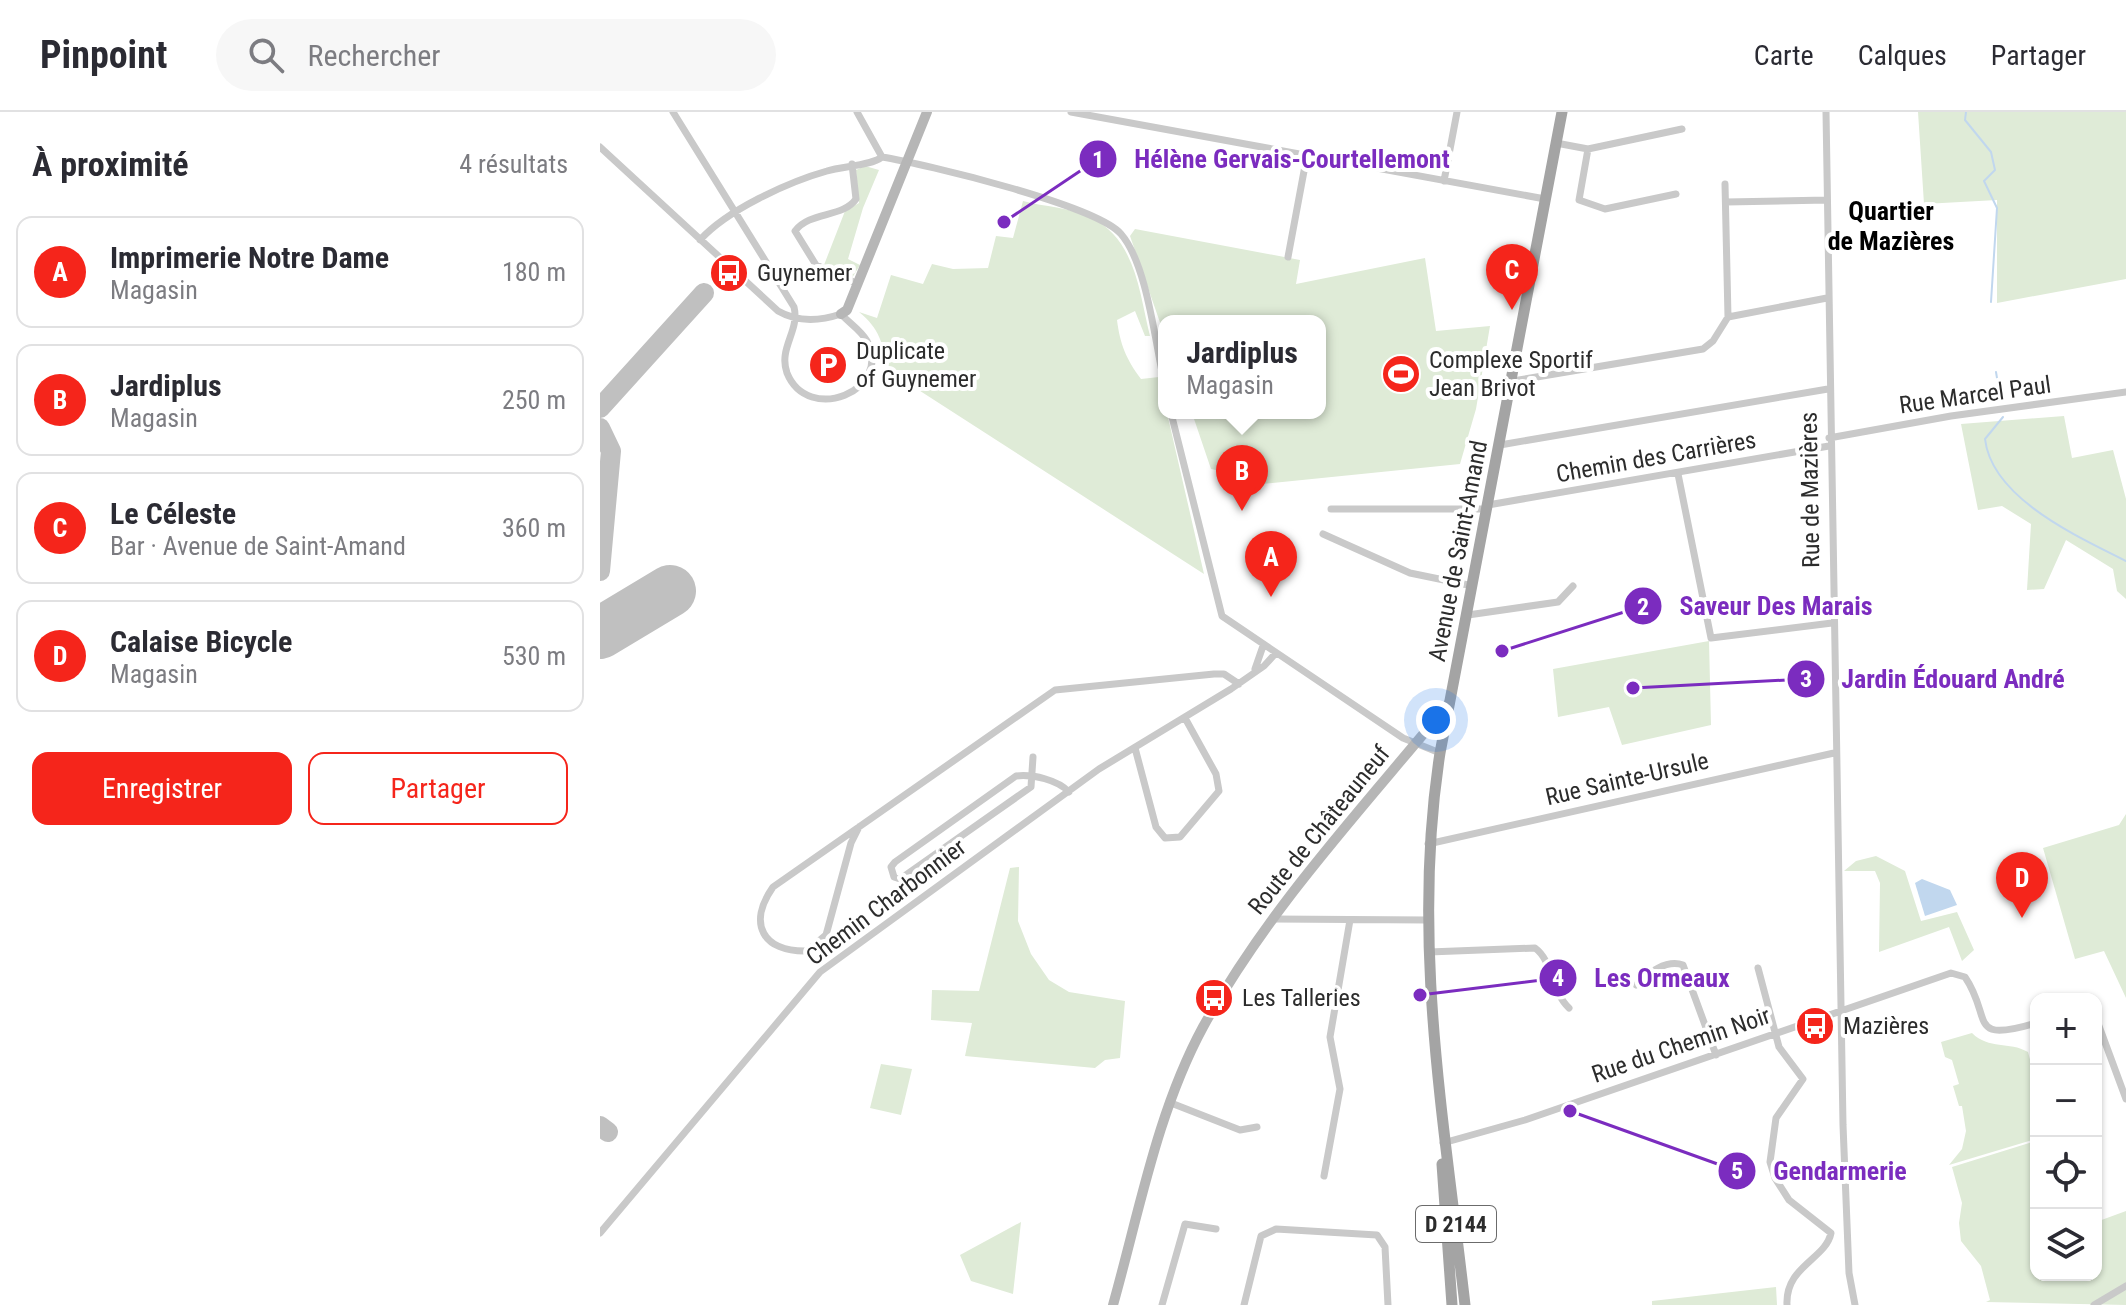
<!DOCTYPE html>
<html lang="fr">
<meta charset="utf-8">
<style>
body{margin:0;font-family:"Roboto Condensed",sans-serif;background:#f7f7f7;color:#2b2b33}
.controls{position:absolute;right:24px;bottom:24px;display:grid;overflow:hidden;border-radius:16px;box-shadow:0 2px 6px #0004}
.controls button{width:72px;height:72px;display:grid;place-items:center;padding:0;border:0;border-bottom:2px solid #e1e1e2;background:#fff;color:#2b2b33;font:40px sans-serif}
.you{position:absolute;left:836px;top:608px;width:28px;height:28px;margin:-20px;border:6px solid #fff;border-radius:50%;background:#1a73e8;box-shadow:0 0 0 12px #1a73e833}
.badge{display:grid;place-items:center;width:52px;height:52px;border-radius:50%;background:#f5251b;color:#fff;font-size:26px;font-weight:700}
.pin{position:absolute;translate:-50% -66px;filter:drop-shadow(0 2px 4px #0008)}
.pin::after{content:'';position:absolute;top:42px;width:28px;height:24px;background:inherit;clip-path:polygon(0 0,100% 0,50% 100%)}
.popup{position:absolute;left:558px;top:203px;width:168px;height:104px;box-sizing:border-box;display:grid;place-content:center;border-radius:16px;background:#fff;filter:drop-shadow(0 2px 6px #0005);font-size:26px;white-space:nowrap;color:#7c7c81}
.popup b{font-size:30px;color:#2b2b33}
.popup::after{content:'';position:absolute;left:50%;top:100%;margin-left:-16px;border:16px solid transparent;border-top-color:#fff}
.list{margin:0;padding:0;list-style:none}
h2{display:flex;justify-content:space-between;align-items:center;height:104px;margin:0;padding:0 32px;font-size:34px}
h2 small{font-size:26px;font-weight:400;color:#7c7c81}
.list li{display:grid;grid-template-columns:52px 1fr auto;gap:24px;align-items:center;box-sizing:border-box;height:112px;margin:0 16px 16px;padding:0 16px;border:2px solid #e1e1e2;border-radius:16px}
.list b{display:block;font-size:30px;white-space:nowrap}
.list p{margin:0;font-size:26px;white-space:nowrap;color:#7c7c81}
.list em{font-size:26px;font-style:normal;color:#7c7c81}
.actions{display:flex;gap:16px;padding:24px 32px}
.actions a{flex:1;padding:18px 0;border:2px solid #f5251b;border-radius:16px;text-align:center;font-size:28px;color:#f5251b}
.actions .main{background:#f5251b;color:#fff}
.icon{flex:none;width:44px;height:44px;fill:none;stroke:currentColor;stroke-width:2;stroke-linecap:round;stroke-linejoin:round}
.map{position:relative;flex:none;width:1526px;height:1193px;overflow:hidden}
header{display:flex;align-items:center;gap:48px;box-sizing:border-box;height:112px;padding:0 40px;background:#fff;border-bottom:2px solid #e1e1e2}
header strong{font-size:38px}
nav{display:flex;gap:44px;margin-inline-start:auto;font-size:28px}
.search{width:560px;height:72px;background:#f7f7f7;display:flex;align-items:center;gap:20px;box-sizing:border-box;padding:0 28px;border-radius:44px;color:#7c7c81;font-size:30px}
main{display:flex}
aside{flex:1;background:#fff}
.map>svg:first-child{display:block}
.green{fill:#dfebd7}
.water{fill:#c1d7ee}
.lines{fill:none;stroke-linecap:round;stroke-linejoin:round}
.stream{stroke:#c1d7ee;stroke-width:2}
.taxiway{stroke:#c0c0c0;stroke-width:20}
.runway{stroke:#c0c0c0;stroke-width:52}
.street{stroke:#c9c9c9;stroke-width:7}
.secondary{stroke:#b6b6b6;stroke-width:10}
.primary{stroke:#a4a4a4;stroke-width:11}
.labels{text-anchor:middle;stroke-width:8;stroke-linejoin:round;paint-order:stroke}
.shield{fill:#fff;stroke:#6b6b6b;stroke-width:2}
.shield-label{font-size:22px;font-weight:bold;fill:#2c2c2c}
.poi-label{font-size:24px;fill:#2c2c2c;stroke:#fff;text-anchor:start}
.street-label{font-size:24px;fill:#2c2c2c;stroke:#fff}
.neighbourhood-label{font-size:26px;font-weight:bold;fill:#000;stroke:#fff}
.leader{fill:none;stroke:#7b2cbf;stroke-width:3}
.callout-dot{fill:#7b2cbf;stroke:#fff;stroke-width:3}
.mark-label{font-size:24px;text-anchor:middle;font-weight:bold;fill:#fff}
.callout-label{font-size:26px;text-anchor:middle;font-weight:bold;fill:#7b2cbf;stroke:#fff;stroke-width:8;stroke-linejoin:round;paint-order:stroke}
</style>
<header>
<strong>Pinpoint</strong>
<div class="search"><svg class="icon" aria-label="search" viewBox="0 0 24 24"><circle cx="10" cy="10" r="6"/><path d="M15 15l6 6"/></svg>Rechercher</div>
<nav><a>Carte</a><a>Calques</a><a>Partager</a></nav>
</header>
<main>
<aside>
<h2>À proximité<small>4 résultats</small></h2>
<ul class="list">
<li><span class="badge">A</span><div><b>Imprimerie Notre Dame</b><p>Magasin</p></div><em>180 m</em></li>
<li><span class="badge">B</span><div><b>Jardiplus</b><p>Magasin</p></div><em>250 m</em></li>
<li><span class="badge">C</span><div><b>Le Céleste</b><p>Bar · Avenue de Saint-Amand</p></div><em>360 m</em></li>
<li><span class="badge">D</span><div><b>Calaise Bicycle</b><p>Magasin</p></div><em>530 m</em></li>
</ul>
<div class="actions"><a class="main">Enregistrer</a><a>Partager</a></div>
</aside>
<div class="map">
<svg width="1526" height="1193" viewBox="0 0 1526 1193">
<rect width="100%" height="100%" fill="#fff"/>
<path class="green" d="M1318,0H1526V167L1397,191V88L1324,92Z
M265,54L279,58L263,96L248,147L260,153L252,166L224,153L245,99L259,91L256,58Z
M423,89C445,95 469,95 490,105C536,127 539,180 550,224H545L535,199L517,208C520,232 526,247 541,267L559,265L564,301H567L604,462L286,257C284,232 279,216 259,200L277,206L291,163L323,172L332,152L353,157L388,156L396,124L413,126Z
M535,117L700,148L696,172L825,146L836,219L890,214L876,297L860,352L652,373L638,362L611,357L592,301H720V209H564V222L530,124Z
M1464,304L1472,346L1513,338L1526,387V487L1517,479L1513,457L1466,428L1444,477L1427,478L1431,412L1402,394L1378,398L1361,312Z
M1109,529L1111,613L1022,633L1009,595L958,605L953,557Z
M1526,702V886L1504,839L1475,847L1443,736L1519,713Z
M1276,744L1305,759L1321,809L1357,800L1374,838L1362,849L1349,815L1279,840L1280,771L1275,759H1244L1256,749Z
M419,755L418,809L431,842L449,868L469,880L525,889L520,946L505,948L495,956L365,944L372,911L331,908L332,878L379,879L410,756Z
M1372,921C1389,938 1409,929 1428,940L1436,970V1027L1349,1053L1362,1037L1366,1019L1362,994H1359L1353,974L1359,972L1352,948L1345,945L1341,930Z
M281,952L312,957L301,1003L270,996Z
M1436,1029V1163H1496V1110L1526,1099V1193L1386,1190L1390,1188L1381,1154L1361,1129L1359,1111L1362,1091L1352,1055Z
M421,1110L413,1182L371,1169L360,1143Z
M1176,1175L1177,1193H1052V1189Z"/>
<path class="water" d="M1322,767L1350,778L1357,793L1325,804L1315,771Z"/>
<g class="lines">
<path class="stream" d="M1366,0L1365,8L1391,40L1395,58L1384,69L1397,96L1391,190
M1396,260L1401,290
M1403,305L1385,327C1392,387 1479,425 1526,449"/>
<path class="taxiway" d="M0,296L104,181
M0,316L11,339L0,459
M0,1014L8,1020"/>
<path class="runway" d="M0,521L70,479"/>
<path class="street" d="M257,0L282,45C325,52 496,93 521,122C547,152 555,230 564,269
M471,0L945,87
M1226,0L1243,1013L1249,1161L1255,1193
M956,31L988,37L1082,17
M0,35L178,199C197,210 220,209 241,202C249,211 261,218 267,229C293,279 208,313 187,261C178,236 200,219 194,195L73,0
M988,37L979,88L1005,97L1076,82
M252,52L256,87C243,106 210,99 195,119L216,153L258,172
M844,69L857,0
M1125,72L1128,205
M1126,90L1227,88
M100,128C127,98 188,70 227,59C242,54 271,54 282,45
M688,145L707,43
M913,269L1103,237L1113,229L1128,205L1227,186
M571,301L622,504L803,626L840,641
M1229,326L1351,304L1526,280
M900,333L1228,277
M1078,362L1111,526L1232,511
M888,393L1229,334
M731,397H887
M723,422L810,461L873,474
M868,503L958,490L973,474
M655,557L663,534
M535,636L556,715L565,726L580,725L619,679L616,662L585,606
M433,645L431,675L300,767L294,765L291,755L295,750L416,664C433,662 458,668 469,680
M259,715L251,731L226,823L207,839C163,840 147,812 173,775L455,578L614,562H624L639,572
M828,732L1234,641
M673,807L827,808
M829,840L935,836C953,849 951,879 969,896
M1158,856L1179,935L1203,967L1176,1006L1170,1050L1175,1066L1189,1088L1231,1121C1226,1147 1185,1154 1187,1193
M1036,873C1047,861 1067,847 1083,853L1116,943
M1496,906L1526,987
M571,991L640,1018L657,1015
M843,1031L925,1008L1351,861L1365,865C1393,906 1366,932 1436,911
M724,1064L740,977L730,925L750,808
M0,1121L220,860L499,657L631,577L664,554L675,542
M562,1193L585,1112L616,1117
M644,1193L661,1124L676,1117L777,1123L785,1135L788,1193
M1494,1193L1526,1174"/>
<path class="secondary" d="M241,202L247,198L327,0
M513,1193C539,1101 557,1000 603,915C670,794 763,696 850,590"/>
<path class="primary" d="M842,1052L852,1193
M865,1193C844,1008 811,827 840,641L962,0"/>
</g>
<defs>
<g id="bus-disc" transform="scale(2)"><circle r="9.5" fill="#f5251b" stroke="#fff"/><path d="M-5-6H5V4H4V6H2V4H-2V6H-4V4H-5ZM-3.5-4V0h7V-4ZM-3.5 1.2v1.5H-2V1.2ZM2 1.2v1.5H3.5V1.2Z" fill="#fff"/></g>
<g id="parking-disc" transform="scale(2)"><circle r="9.5" fill="#f5251b" stroke="#fff"/><path d="M-3.5-5.5H1a3.5 3.5 0 0 1 0 7H-1V5.5H-3.5ZM-1-3.4V-.6H.8a1.4 1.4 0 0 0 0-2.8Z" fill="#fff"/></g>
<g id="stadium-disc" transform="scale(2)"><circle r="9.5" fill="#f5251b" stroke="#fff"/><path d="M0-5a6.5 5 0 1 0 0 10a6.5 5 0 1 0 0-10ZM-3.5-1.8h7v3.6h-7Z" fill="#fff"/></g>
</defs>
<g fill-rule="evenodd">
<use href="#bus-disc" x="129" y="161"/>
<use href="#parking-disc" x="228" y="253"/>
<use href="#stadium-disc" x="801" y="262"/>
<use href="#bus-disc" x="614" y="886"/>
<use href="#bus-disc" x="1215" y="914"/>
</g>
<g class="labels">
<rect class="shield" x="816" y="1094" width="80" height="36" rx="6"/>
<g class="shield-label">
<text x="856" y="1120">D 2144</text>
</g>
<g class="poi-label">
<text x="157" y="169">Guynemer</text>
<text x="256" y="247">Duplicate<tspan x="256" dy="28">of Guynemer</tspan></text>
<text x="829" y="256">Complexe Sportif<tspan x="829" dy="28">Jean Brivot</tspan></text>
<text x="642" y="894">Les Talleries</text>
<text x="1243" y="922">Mazières</text>
</g>
<g class="street-label">
<text transform="translate(1375 283) rotate(-8)" y="8">Rue Marcel Paul</text>
<text transform="translate(1056 345) rotate(-10)" y="8">Chemin des Carrières</text>
<text transform="translate(1210 378) rotate(-91)" y="8">Rue de Mazières</text>
<text transform="translate(858 439) rotate(-79)" y="8">Avenue de Saint-Amand</text>
<text transform="translate(1027 667) rotate(-13)" y="8">Rue Sainte-Ursule</text>
<text transform="translate(719 718) rotate(-51)" y="8">Route de Châteauneuf</text>
<text transform="translate(286 790) rotate(-37)" y="8">Chemin Charbonnier</text>
<text transform="translate(1081 933) rotate(-19)" y="8">Rue du Chemin Noir</text>
</g>
<g class="neighbourhood-label">
<text x="1291" y="108">Quartier<tspan x="1291" dy="30">de Mazières</tspan></text>
</g>
</g>
<path class="leader" d="M404 110L498 47M902 539L1043 494M1033 576L1206 567M820 883L958 866M970 999L1137 1059"/>
<g class="callout-dot">
<circle cx="404" cy="110" r="8"/>
<circle cx="902" cy="539" r="8"/>
<circle cx="1033" cy="576" r="8"/>
<circle cx="820" cy="883" r="8"/>
<circle cx="970" cy="999" r="8"/>
<circle cx="498" cy="47" r="20"/>
<circle cx="1043" cy="494" r="20"/>
<circle cx="1206" cy="567" r="20"/>
<circle cx="958" cy="866" r="20"/>
<circle cx="1137" cy="1059" r="20"/>
</g>
<g class="mark-label">
<text x="498" y="56">1</text>
<text x="1043" y="503">2</text>
<text x="1206" y="575">3</text>
<text x="958" y="874">4</text>
<text x="1137" y="1067">5</text>
</g>
<g class="callout-label">
<text x="692" y="56">Hélène Gervais-Courtellemont</text>
<text x="1176" y="503">Saveur Des Marais</text>
<text x="1353" y="576">Jardin Édouard André</text>
<text x="1062" y="875">Les Ormeaux</text>
<text x="1240" y="1068">Gendarmerie</text>
</g>
</svg>
<div class="controls">
<button>+</button>
<button>−</button>
<button><svg class="icon" aria-label="locate" viewBox="0 0 24 24"><circle cx="12" cy="12" r="6"/><path d="M12 2v4M12 18v4M2 12h4M18 12h4"/></svg></button>
<button><svg class="icon" aria-label="layers" viewBox="0 0 24 24"><path d="M12 4l9 5-9 5-9-5zM3 14l9 5 9-5"/></svg></button>
</div>
<div class="you"></div>
<div class="pin badge" style="left:671px;top:485px">A</div>
<div class="pin badge" style="left:642px;top:399px">B</div>
<div class="popup"><b>Jardiplus</b>Magasin</div>
<div class="pin badge" style="left:912px;top:198px">C</div>
<div class="pin badge" style="left:1422px;top:806px">D</div>
</div>
</main>
